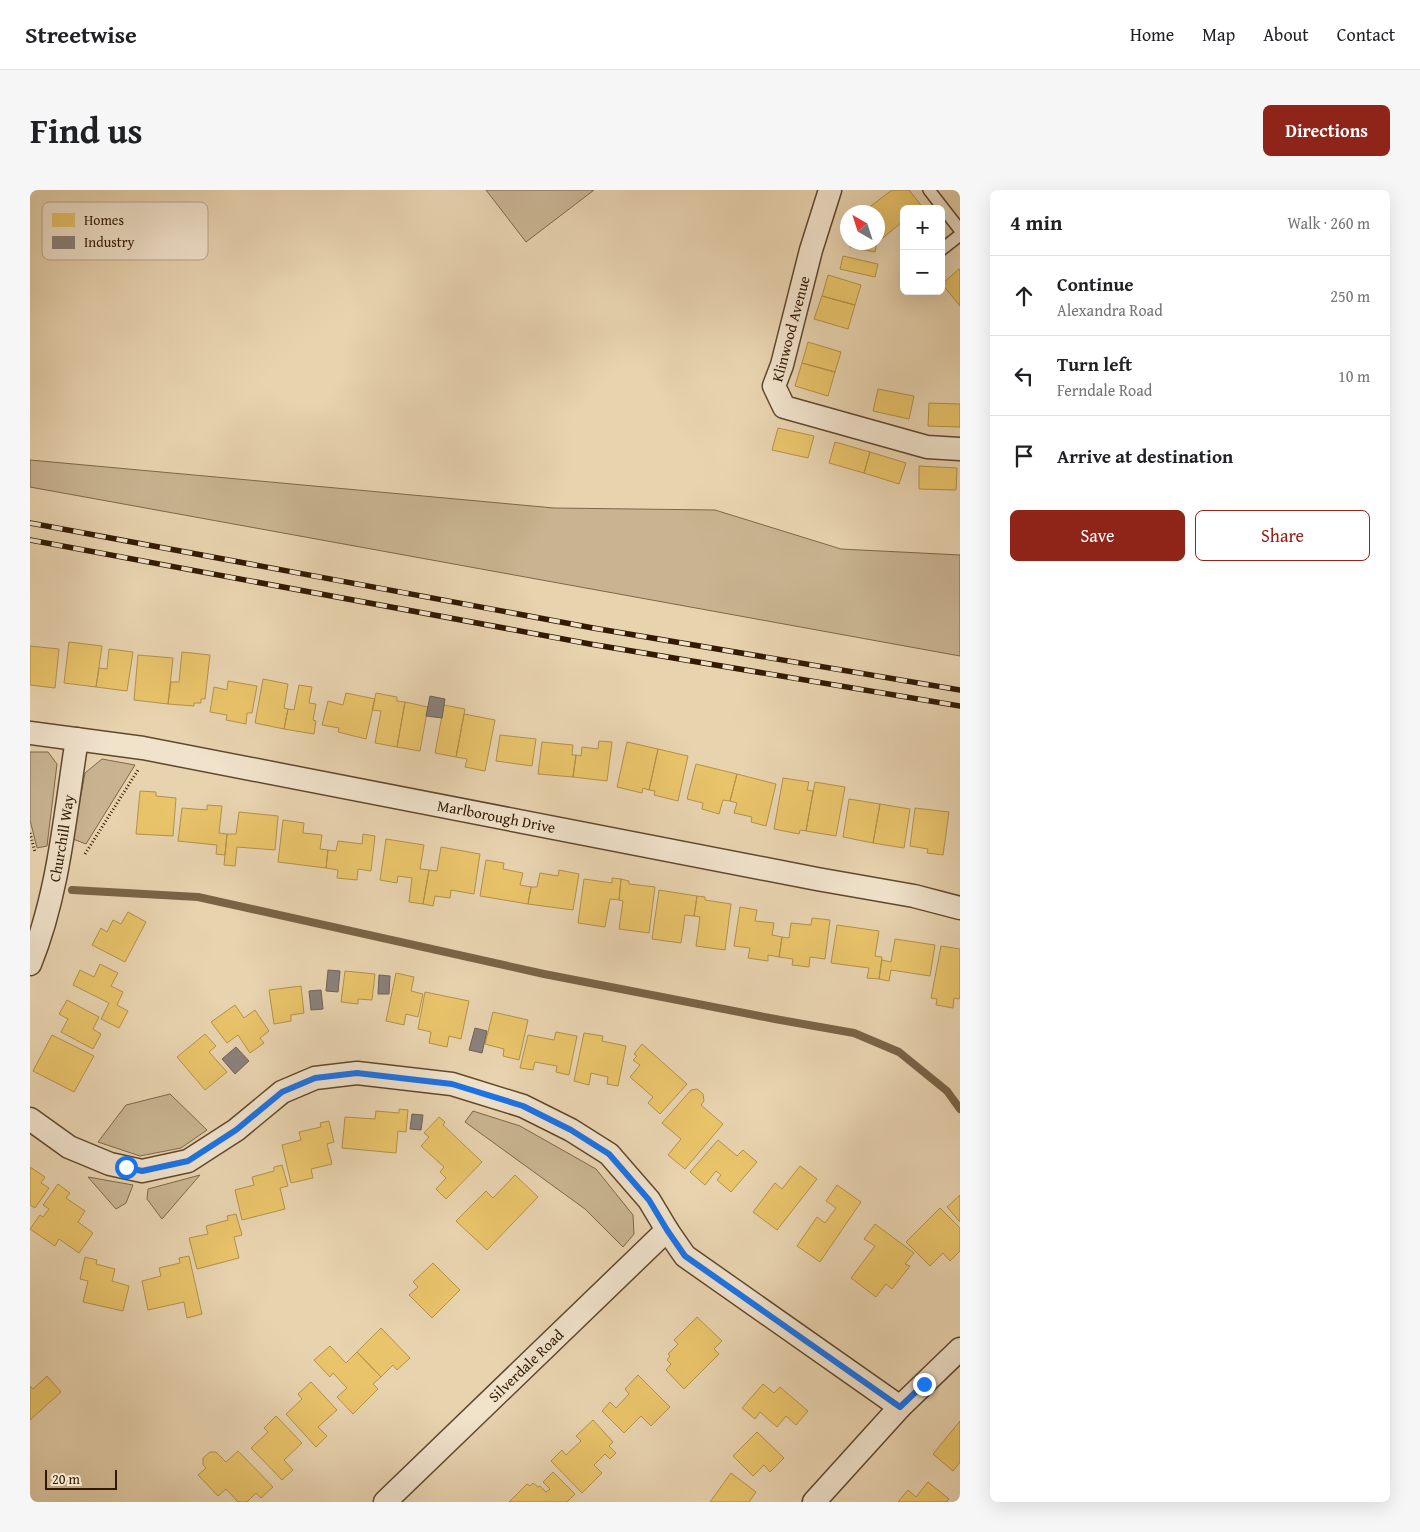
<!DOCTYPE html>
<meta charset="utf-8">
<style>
body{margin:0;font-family:"Gentium Book Plus",serif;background:#f6f6f6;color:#202124}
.controls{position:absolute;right:15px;top:15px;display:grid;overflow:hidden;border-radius:8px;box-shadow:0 5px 20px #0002}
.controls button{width:45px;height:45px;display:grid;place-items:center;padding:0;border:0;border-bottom:1px solid #e0e0e0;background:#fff;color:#202124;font:25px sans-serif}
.compass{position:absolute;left:810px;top:15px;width:45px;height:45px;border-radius:50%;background:#fff;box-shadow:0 5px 20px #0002;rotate:321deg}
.scale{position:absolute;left:15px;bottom:12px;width:72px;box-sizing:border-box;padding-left:5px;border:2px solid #321a01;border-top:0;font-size:14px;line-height:18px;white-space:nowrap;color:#321a01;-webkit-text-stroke:4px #f0e2cb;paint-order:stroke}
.stop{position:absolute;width:15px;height:15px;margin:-11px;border:4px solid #1a73e8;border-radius:50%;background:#fff}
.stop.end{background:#1a73e8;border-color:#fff;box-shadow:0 1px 5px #0008}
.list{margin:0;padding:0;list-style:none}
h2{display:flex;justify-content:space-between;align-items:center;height:65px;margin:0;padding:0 20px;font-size:21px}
h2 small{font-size:16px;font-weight:400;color:#757577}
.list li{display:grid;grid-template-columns:32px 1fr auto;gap:15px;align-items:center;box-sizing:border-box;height:80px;padding:0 20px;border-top:1px solid #e0e0e0}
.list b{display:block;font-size:19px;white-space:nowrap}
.list p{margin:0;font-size:16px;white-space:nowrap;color:#757577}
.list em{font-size:16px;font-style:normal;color:#757577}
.actions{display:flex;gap:10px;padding:15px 20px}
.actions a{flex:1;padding:11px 0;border:1px solid #8f2418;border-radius:8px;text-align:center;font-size:18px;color:#8f2418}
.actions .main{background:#8f2418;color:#fff}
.icon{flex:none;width:28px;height:28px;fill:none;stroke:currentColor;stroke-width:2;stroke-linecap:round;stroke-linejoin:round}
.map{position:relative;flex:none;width:930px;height:1312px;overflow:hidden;border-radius:8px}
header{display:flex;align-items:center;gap:30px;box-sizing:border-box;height:70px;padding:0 25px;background:#fff;border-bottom:1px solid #e0e0e0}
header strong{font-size:24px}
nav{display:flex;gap:28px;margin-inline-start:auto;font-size:18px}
.intro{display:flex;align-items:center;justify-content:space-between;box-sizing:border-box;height:120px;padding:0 30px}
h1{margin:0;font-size:35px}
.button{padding:12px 22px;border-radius:8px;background:#8f2418;color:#fff;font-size:18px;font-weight:700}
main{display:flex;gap:30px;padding:0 30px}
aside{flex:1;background:#fff;border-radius:8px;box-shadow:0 5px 20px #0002}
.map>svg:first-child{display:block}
.green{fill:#c9b491;stroke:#7e6749}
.homes{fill:#e9c46a;stroke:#b2914a}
.industry{fill:#8a817c;stroke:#706257}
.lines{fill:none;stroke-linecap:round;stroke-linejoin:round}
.stream{stroke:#7a6346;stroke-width:8}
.service-casing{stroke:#60482c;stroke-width:14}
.minor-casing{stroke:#60482c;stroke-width:25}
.path{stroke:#321a01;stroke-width:3;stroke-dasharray:1 2.5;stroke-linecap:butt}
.service{stroke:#f0e2cb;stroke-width:11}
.minor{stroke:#f0e2cb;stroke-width:22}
.rail-casing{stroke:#321a01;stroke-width:5.5}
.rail{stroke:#f0e2cb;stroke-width:4;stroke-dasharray:11;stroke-linecap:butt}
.route{stroke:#1a73e8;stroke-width:6}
.labels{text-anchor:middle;stroke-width:5;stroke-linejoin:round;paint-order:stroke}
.street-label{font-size:15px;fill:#321a01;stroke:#f0e2cb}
.key{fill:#f0e2cb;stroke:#b7a68e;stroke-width:1}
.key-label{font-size:14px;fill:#321a01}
</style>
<header>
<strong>Streetwise</strong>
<nav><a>Home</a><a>Map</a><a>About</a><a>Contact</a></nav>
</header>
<div class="intro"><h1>Find us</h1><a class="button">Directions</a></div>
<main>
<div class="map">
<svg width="930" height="1312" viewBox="0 0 930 1312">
<rect width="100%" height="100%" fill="#e8d3af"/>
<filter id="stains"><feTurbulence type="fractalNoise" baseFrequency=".004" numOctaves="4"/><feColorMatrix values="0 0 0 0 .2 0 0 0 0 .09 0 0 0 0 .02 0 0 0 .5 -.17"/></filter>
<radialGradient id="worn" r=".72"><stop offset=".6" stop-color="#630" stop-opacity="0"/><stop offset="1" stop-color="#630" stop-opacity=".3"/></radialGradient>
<path class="green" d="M456,0H564L496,52Z
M0,270L524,318L685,320L811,359L930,365V466L0,297Z
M0,562H18L27,574L17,656L7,658L0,630Z
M72,569L105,575L56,654L43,649L55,583Z
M140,904L177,940L151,958L110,966L68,952L96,915Z
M443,921L490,936L566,979L603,1025L604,1044L593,1057L555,1019L435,932Z
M170,985L132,1029L117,1009L118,999Z
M58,987L103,995L96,1013L86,1019Z"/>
<path class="homes" d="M862,0H879L894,19H874V34L872,32L848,52V22H833Z
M821,52H847L845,62L820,57Z
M813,66L848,74L845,87L810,79Z
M929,79L930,80V116L912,94Z
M798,85L831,95L825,115L792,106Z
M792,106L825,115L818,139L784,129Z
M778,152L811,162L805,182L772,173Z
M772,173L805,182L798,206L765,196Z
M848,199L884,206L879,229L843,221Z
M899,213L930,214V237L898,236Z
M748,238L784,246L778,268L742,260Z
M805,252L840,262L834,283L799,273Z
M840,262L876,273L869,294L834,283Z
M889,276L927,278L926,300L889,299Z
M39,452L72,456L66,497L34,493Z
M0,456L29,459L25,498L0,495Z
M79,459L103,462L97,501L66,497L69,478L77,479Z
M152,462L180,465L175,509H171V513H164V516L138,514L141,492H149Z
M108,465L143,468L138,514L104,510Z
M233,489L258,494L254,518L258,519L254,539L225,533Z
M198,491L227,496L222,523H217L216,534L196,530L197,525L180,522L184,497L197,500Z
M269,495L282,497L279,513L286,514L283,530L286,531L284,544L254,539L258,519L264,520Z
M316,503L345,509L336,549L308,542L309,538L292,535L298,511L313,515Z
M346,503L367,507V511L375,512L367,557L345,553L351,521L342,520Z
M375,512L398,517L390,561L367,557Z
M414,515L435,519L426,567L405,563Z
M434,524L465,530L455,581L435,577L437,569L426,567Z
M470,545L506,549L502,576L466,571Z
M569,551L582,552L577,591L543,587L546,565L551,566L552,557L568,559Z
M512,552L543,555L542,565H546L543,587L508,584Z
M597,552L628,559L619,600L613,598L612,603L587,597Z
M628,559L658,566L648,611L624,605L625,601L619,600Z
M666,574L707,584L700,611L693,610L689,624L672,619L673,613L657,609Z
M707,584L746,594L736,636L721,632L722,627L704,623L707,613L700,611Z
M753,588L779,592L777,600L783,601L776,641L770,640L769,644L744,639Z
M785,592L815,597L806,646L776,641Z
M110,601L126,602V606L146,608L143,646L106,644Z
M819,609L850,614L843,653L813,647Z
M850,614L880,619L874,658L843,653Z
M177,615L192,616L189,643L197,644L195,665L186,664L187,655L148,651L152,618L177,620Z
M885,618L919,622L913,665L897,663L898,659L880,656Z
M209,622L248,626L245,660L207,657L205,676L194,675L197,644H206Z
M253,630L274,633L273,643L292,645L290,659L298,660L296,678L248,672Z
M333,644L345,646L341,681L328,679L327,690L307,688L308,680L296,678L298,660L306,661L308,651L332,654Z
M356,649L394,655L390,679L399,680L393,714L379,712L382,688L368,686L367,693L350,690Z
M411,657L450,664L444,704L421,700L420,708L405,706L403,716L393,714L399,680L407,681Z
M456,670L474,673L473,679L493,683L490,695L501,697L498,714L450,706Z
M529,680L549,684L543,720L498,714L501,697H507L510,683L528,686Z
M582,688L591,689L589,710L580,709L575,737L548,733L554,689L582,693Z
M591,689L599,691V694L625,697L619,743L589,739L593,711L589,710Z
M629,700L667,706L664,726L655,725L651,753L622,749Z
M667,706L675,707V710L701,714L695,760L666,756L670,727L664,726Z
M710,717L727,720L725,731L744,733L742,745L752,747L749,767L738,765V771L718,768L720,758L704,756Z
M98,722L116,732L95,772L62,755L71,738L77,742L83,730L91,734Z
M782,728L800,730L795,769L780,767L779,777L762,775L763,769L749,767L752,747L759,748L761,733L781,735Z
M807,735L849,741L845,766L852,767L849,789L837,788L839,778L801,773Z
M865,749L905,755L900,786L861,780L859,791L849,789L852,770L861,772Z
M911,756L930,759V805L929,809L924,808L923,818L906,815L907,809L901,808Z
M70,774L88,783L81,796L93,802L87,815L98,821L89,838L71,829L79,813L43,795L50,780L64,787Z
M315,781L345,784L342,810L328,809V814L311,812Z
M366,783L384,787L381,801L393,804L388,827L376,824L374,835L356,831Z
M271,796L274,823L261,825V831L244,834L239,800Z
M395,802L439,811L431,849L419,846L417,857L399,853L401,842L388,839Z
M37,810L69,827L63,839L71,844L63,859L31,842L38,829L29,824Z
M205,815L214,828L225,820L239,841L230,848L234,853L220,863L208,845L197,853L181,832Z
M463,822L498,830L489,870L473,866L474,859L455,854Z
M526,842L547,846L539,885L526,882L527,876L505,872L503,880L490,878L498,845L524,850Z
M554,843L573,846L572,851L596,856L588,896L577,894L578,887L561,883L559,895L544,891Z
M175,844L186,856L179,862L197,882L175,900L147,867Z
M22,845L64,866L44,902L3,881Z
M612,854L657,894L630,924L618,913L623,907L600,887L610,875L603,870L607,866L604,864Z
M667,899L673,904L674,911L671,915L693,934L655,979L638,965L651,949L632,933L661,900Z
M369,919L378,920L376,942L368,941L366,963L312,958L315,927L345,929L346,921L369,923Z
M409,927L415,932L413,935L452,972L416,1009L406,999L416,988L410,982L414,977L391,956L399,947L394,943Z
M299,931L304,952L297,954L302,974L281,979L283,988L261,993L252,955L271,950L269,942L291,937L290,933Z
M688,950L707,966L713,960L727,972L701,1002L687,990L691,985L686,981L675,995L660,982Z
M252,975L258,996L250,998L255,1019L212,1030L205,1000L224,995L222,987L244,981V977Z
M770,976L787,989L747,1040L723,1022L745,993L752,999Z
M0,977L15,987L11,993L19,998L5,1018L0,1015Z
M485,985L508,1007L457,1060L426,1031L456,1001L463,1008Z
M28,994L40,1003L36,1008L55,1021L48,1032L63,1043L49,1063L29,1049L25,1056L0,1039L10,1025L13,1027L19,1019L13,1015Z
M807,995L831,1012L790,1072L767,1056L787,1027L795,1033L806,1018L796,1011Z
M930,1005V1032L917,1017Z
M910,1018L930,1038V1061L920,1071L913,1063L900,1076L876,1052Z
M206,1024L212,1045L204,1047L209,1068L167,1079L159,1048L178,1044L176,1036L198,1030L197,1026Z
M845,1034L884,1063L875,1074L880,1076L862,1099L856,1094L846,1107L821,1088L845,1056L834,1049Z
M159,1066L172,1124L157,1128L154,1112L118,1120L112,1091L131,1086L129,1078L150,1073L149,1068Z
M55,1067L67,1070L66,1074L85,1079L82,1091L99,1096L93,1121L53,1112L58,1091L50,1089Z
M403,1073L430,1100L402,1128L379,1105L388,1097L383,1092Z
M667,1127L692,1151L684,1159L689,1164L654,1199L636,1180L641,1174L637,1170L640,1166L638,1164L648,1154L644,1150Z
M351,1138L380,1168L367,1180L363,1175L351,1187L327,1162Z
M300,1156L316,1173L327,1162L351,1187L343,1194L348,1199L323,1224L307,1207L317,1198L303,1183L300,1187L284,1170Z
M608,1185L640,1217L621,1236L611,1226L594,1243L572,1221L580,1212L586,1218L599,1204L595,1199Z
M17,1186L31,1202L0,1230V1196L3,1199Z
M281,1192L307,1220L288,1237L297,1246L286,1257L256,1224L272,1209L268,1204Z
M733,1194L744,1203L750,1197L778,1221L766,1235L756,1226L747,1237L730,1222L725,1229L712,1218Z
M246,1226L272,1253L254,1270L263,1280L252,1290L221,1258L238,1242L234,1238Z
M563,1230L583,1252L579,1256L586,1263L580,1269L575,1264L564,1275L572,1283L552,1303L521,1271L532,1260L536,1265L551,1251L546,1246Z
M930,1231V1272L923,1281L903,1264Z
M727,1242L754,1268L740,1282L734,1275L723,1286L703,1266Z
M208,1261L243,1297L231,1308L226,1303L217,1312H208L196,1299L188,1306L168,1285L176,1278L173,1275V1268L180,1262H186L196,1272Z
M523,1282L545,1304L537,1312H479L497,1294L500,1296L503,1293L508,1297L510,1296L516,1302L520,1299L513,1292Z
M701,1283L726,1302L719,1312H680Z
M898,1292L919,1309L916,1312H868L878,1300L886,1307Z"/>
<path class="industry" d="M400,506L415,509L412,528L396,526Z
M298,780L310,781L308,802L296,801Z
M349,785L360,786L359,804H348Z
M291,800L293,819L281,820L279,801Z
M445,838L457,841L452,863L439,860Z
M206,857L219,871L205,884L192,869Z
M382,924L393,925L391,940L380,939Z"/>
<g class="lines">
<path class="stream" d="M42,700L168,707L514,784L745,829L824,843L869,862L917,901L930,919"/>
<g class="service-casing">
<path id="service" d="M899,0L930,40
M911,60L930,45"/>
</g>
<g class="minor-casing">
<g id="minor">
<path d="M800,0L781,60L752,175L744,196L754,217L897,257L930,259"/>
<path id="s1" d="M0,543L113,558L787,689L884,706L930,718"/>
<path id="s2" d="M0,774C29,703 35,624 47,549"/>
<path d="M0,929L39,957L80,974L112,981L158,971L206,940L252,902L285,888L327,883L422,894L493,916L541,940L579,964L619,1010L637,1040L655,1066L870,1217"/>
<path id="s3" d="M355,1312L637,1040"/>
<path d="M784,1312L870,1217L930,1159"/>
</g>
</g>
<path class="path" d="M0,643L5,662
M55,664L108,580"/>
<use href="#service" class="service"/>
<use href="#minor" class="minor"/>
<g class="rail-casing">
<path id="rail" d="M0,333L563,438L930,500
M0,350L560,454L930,516"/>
</g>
<use href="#rail" class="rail"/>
</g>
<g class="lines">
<path class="route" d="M96,977L112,981L158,971L206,940L252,902L285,888L327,883L422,894L493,916L541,940L579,964L619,1010L637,1040L655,1066L870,1217L894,1194"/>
</g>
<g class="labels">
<g class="street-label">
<text transform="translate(761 139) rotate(-75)" y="5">Klinwood Avenue</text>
<text dy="5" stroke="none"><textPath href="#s1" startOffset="474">Marlborough Drive</textPath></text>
<text dy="5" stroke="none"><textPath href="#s2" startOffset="130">Churchill Way</textPath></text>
<text dy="5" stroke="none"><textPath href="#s3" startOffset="196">Silverdale Road</textPath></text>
</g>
</g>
<rect x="12" y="12" width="166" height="58" rx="8" class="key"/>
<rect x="22" y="23" width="23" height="14" fill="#e9c46a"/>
<rect x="22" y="46" width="23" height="13" fill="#8a817c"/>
<g class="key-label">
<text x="54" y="35">Homes</text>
<text x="54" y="57">Industry</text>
</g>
<rect width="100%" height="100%" filter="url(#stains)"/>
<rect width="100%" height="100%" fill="url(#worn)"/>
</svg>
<div class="controls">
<button>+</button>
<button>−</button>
</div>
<svg class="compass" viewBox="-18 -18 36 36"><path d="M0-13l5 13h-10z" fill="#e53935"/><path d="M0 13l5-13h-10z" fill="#757577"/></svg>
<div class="scale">20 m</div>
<div class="stop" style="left:96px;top:977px"></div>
<div class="stop end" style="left:894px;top:1194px"></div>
</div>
<aside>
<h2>4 min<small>Walk · 260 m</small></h2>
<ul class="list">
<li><svg class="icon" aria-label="ahead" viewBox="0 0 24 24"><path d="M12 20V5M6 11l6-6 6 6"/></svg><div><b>Continue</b><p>Alexandra Road</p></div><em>250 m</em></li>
<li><svg class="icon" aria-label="left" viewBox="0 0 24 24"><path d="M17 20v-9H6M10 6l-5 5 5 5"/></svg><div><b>Turn left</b><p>Ferndale Road</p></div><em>10 m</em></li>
<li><svg class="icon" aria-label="arrive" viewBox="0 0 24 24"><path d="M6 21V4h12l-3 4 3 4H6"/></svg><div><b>Arrive at destination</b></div></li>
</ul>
<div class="actions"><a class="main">Save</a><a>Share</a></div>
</aside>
</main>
